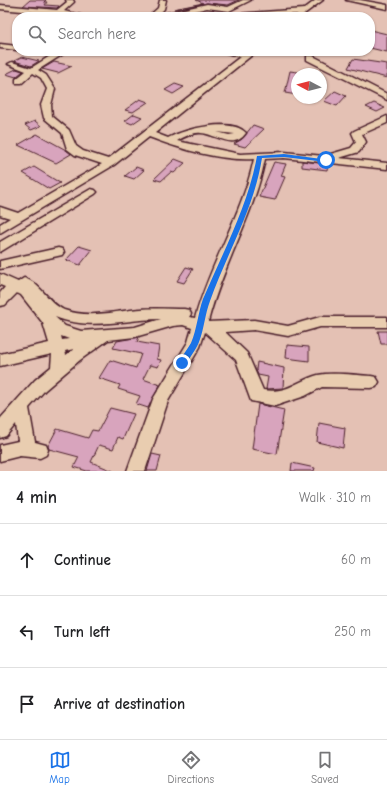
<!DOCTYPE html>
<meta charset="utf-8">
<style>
body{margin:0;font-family:"Comic Neue",sans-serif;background:#f2f2f2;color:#202124}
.compass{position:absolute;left:291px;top:68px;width:36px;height:36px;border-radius:50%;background:#fff;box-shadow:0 1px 3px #0004;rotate:277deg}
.stop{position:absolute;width:12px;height:12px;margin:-9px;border:3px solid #1a73e8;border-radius:50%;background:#fff}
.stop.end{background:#1a73e8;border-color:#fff;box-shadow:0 1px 4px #0008}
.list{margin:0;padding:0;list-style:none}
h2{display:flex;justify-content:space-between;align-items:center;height:52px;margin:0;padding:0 16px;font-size:17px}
h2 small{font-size:13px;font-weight:400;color:#757577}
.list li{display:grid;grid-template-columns:26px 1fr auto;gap:12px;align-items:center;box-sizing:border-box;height:72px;padding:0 16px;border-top:1px solid #e0e0e0}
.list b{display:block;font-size:15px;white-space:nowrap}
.list em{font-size:13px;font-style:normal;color:#757577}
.icon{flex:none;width:22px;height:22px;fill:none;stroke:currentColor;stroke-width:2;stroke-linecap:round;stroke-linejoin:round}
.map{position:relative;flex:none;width:387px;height:471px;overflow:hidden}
.search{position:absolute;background:#fff;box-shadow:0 1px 3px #0004;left:12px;right:12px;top:12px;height:44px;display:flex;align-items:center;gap:10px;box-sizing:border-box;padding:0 14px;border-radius:16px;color:#757577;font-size:15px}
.sheet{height:268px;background:#fff}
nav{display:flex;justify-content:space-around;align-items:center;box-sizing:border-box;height:56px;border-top:1px solid #e0e0e0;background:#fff;font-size:11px;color:#757577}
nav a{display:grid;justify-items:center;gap:2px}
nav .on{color:#1a73e8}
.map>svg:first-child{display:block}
.building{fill:#d8a4bd;stroke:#4a1f2b}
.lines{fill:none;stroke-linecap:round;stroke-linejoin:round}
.minor-casing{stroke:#4a1f2b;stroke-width:3}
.minor{fill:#e9cdb0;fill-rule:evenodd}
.route{fill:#1a73e8}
</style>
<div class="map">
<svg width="387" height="471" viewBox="0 0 387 471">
<rect width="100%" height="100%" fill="#e4c1b4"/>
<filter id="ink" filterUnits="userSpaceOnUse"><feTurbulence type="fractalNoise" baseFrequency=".025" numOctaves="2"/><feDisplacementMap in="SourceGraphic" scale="8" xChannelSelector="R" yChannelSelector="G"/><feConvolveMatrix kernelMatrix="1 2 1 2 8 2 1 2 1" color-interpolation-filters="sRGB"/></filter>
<g filter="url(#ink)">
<path class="building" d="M30,0H46L44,2H47L45,5L59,6L57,8L23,6Z
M196,0H239L228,5L207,3L174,9L203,3Z
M24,13L51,15L48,17L20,16Z
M370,30L387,34V52L370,48Z
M22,57L39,61L31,66L14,61Z
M353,59L387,64V78L348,68Z
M54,62L72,66L58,73L42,69Z
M16,69L23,71L16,77L6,74Z
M290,71L297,72V95L285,93Z
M175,84L184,87L173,94L165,90Z
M335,91L346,96L337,106L324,101Z
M140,99L148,102L133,112L125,110Z
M374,103L385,108L377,112L366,107Z
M134,114L142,117L132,124L125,121Z
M35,121L41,126L31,130L25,125Z
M253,125L264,129L245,147L234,144L242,139Z
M37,134L66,150L71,154L56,163L18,145Z
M175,159L185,163L174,173L171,172L161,181L154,179Z
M302,161L328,164L327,170L302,167Z
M274,162L286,164L281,176L285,177L275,200L259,197Z
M34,167L60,183L49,189L23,173Z
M136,167L144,170L134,179L125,176Z
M79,246L92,250L80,265L66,260Z
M186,267L193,269L184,283L177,281Z
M378,331H387V344H381Z
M139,337L137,342L159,346L157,359L161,360L158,367L150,365L143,379L160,385L148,408L136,404L140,396L118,389L120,385L99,378L110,360L136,368L141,354L113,348L117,341Z
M287,345L309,347V361L286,358Z
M257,362L284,368L283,388L266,389L268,377L258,375L256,370Z
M258,404L284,410L277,454L252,449Z
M110,408L134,414L123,439L118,437L113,449L99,445L91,462L113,471H87L74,467L79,457L49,449L48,446L57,429L88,438L92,430L98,431Z
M319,423L345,428L343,448L317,442Z
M152,454L161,456L157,471H147Z
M292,463L315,468L314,471H291Z"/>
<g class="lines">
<g class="minor-casing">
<path id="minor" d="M66,0H73L74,2L64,11L88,17L0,9V5L57,10L67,2Z
M160,0H166L164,9L158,15L207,4L228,7L243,0H251L229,11L207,8L168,17H148L158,8Z
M316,0H323L300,17L298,16L297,14L219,17L223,15L304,9Z
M346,0H360L387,5V9Z
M0,44L17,46V50L0,48Z
M33,51H50C46,55 37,55 33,51Z
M58,51H68L38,70L46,75L55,89L51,105L52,116L69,130L76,146L83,151L108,159L240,57L221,51L245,53L248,51H257L155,133L168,138C184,129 232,117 246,133C233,151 217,134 201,133C193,132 184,137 177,141L240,154L284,152L324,156L351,148L356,142L352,133L354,131L387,116V123L362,134L366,142L359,152L339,158L387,163V169L284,158L265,159C254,216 222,266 208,322L254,320L288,326L320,317H387V327H320L288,336L254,330L225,332L247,353L263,390C288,394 296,381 318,375C332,372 356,375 371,376L376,377L379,382L376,387L371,388L322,387L305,396L275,406L251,401L236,360L205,332L200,347L168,401L145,471H127L153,399L188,342L192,328L183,325L173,326L135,337L108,340L80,360L45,390L29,408L35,442L46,445L48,450L46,455L40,458L20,456L0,461V445L18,441L16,424L6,436L0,438V419L35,380L51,367L52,354L0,366V354L49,343L43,323L21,295L17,293L5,305L0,306V293L5,287L0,285V274L18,282L24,278C42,284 48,303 64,310C89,319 116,311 141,309C155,308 170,309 184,309L189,310L191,314L189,317L195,318C210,263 242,215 254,159C219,161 181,149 149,137L114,165L0,233V224L10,218L0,215V207L18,213L102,164L75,155L67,149L62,133L44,118L41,105L47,89L41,78L33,73L22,83H16V79L26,71L8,64L12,62L31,68ZM217,132L235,134L229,135ZM55,317C90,331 125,319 161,319L135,327L81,331L65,326ZM61,336L69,339L62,340ZM74,349L66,355L65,351Z
M307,56H313L387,94V100L307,60Z
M91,189L95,190L97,192L95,194L0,252V242Z
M58,248L62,249L64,252L62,255L0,269V261Z"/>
</g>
<use href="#minor" class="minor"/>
</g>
</g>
<path class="route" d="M284,154L329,160L326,162L284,157L262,158C254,209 227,253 210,301C205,314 204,329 199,342C196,350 189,358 185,366H179L178,363C182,356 187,350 191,343C197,329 198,313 203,299C223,252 248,206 257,156Z"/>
</svg>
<svg class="compass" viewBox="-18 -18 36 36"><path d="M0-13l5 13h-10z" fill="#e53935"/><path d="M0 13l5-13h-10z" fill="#757577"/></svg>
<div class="stop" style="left:326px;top:160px"></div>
<div class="stop end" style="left:182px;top:363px"></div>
<div class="search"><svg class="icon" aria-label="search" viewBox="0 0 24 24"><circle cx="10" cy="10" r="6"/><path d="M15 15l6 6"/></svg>Search here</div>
</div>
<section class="sheet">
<h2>4 min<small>Walk · 310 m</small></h2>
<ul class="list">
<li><svg class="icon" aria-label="ahead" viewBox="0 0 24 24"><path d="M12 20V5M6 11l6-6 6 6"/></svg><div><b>Continue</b></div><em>60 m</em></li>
<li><svg class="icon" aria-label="left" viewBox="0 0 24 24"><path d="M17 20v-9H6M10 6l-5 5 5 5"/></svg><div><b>Turn left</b></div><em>250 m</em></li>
<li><svg class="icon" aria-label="arrive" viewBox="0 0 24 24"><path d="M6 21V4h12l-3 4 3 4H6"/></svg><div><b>Arrive at destination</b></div></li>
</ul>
</section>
<nav>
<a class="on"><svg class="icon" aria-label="map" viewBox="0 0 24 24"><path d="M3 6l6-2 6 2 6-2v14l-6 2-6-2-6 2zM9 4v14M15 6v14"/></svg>Map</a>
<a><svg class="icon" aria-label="directions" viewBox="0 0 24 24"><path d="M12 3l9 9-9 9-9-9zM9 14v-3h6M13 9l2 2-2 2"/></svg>Directions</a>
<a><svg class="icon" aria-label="saved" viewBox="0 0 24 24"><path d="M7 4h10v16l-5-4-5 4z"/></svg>Saved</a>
</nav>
